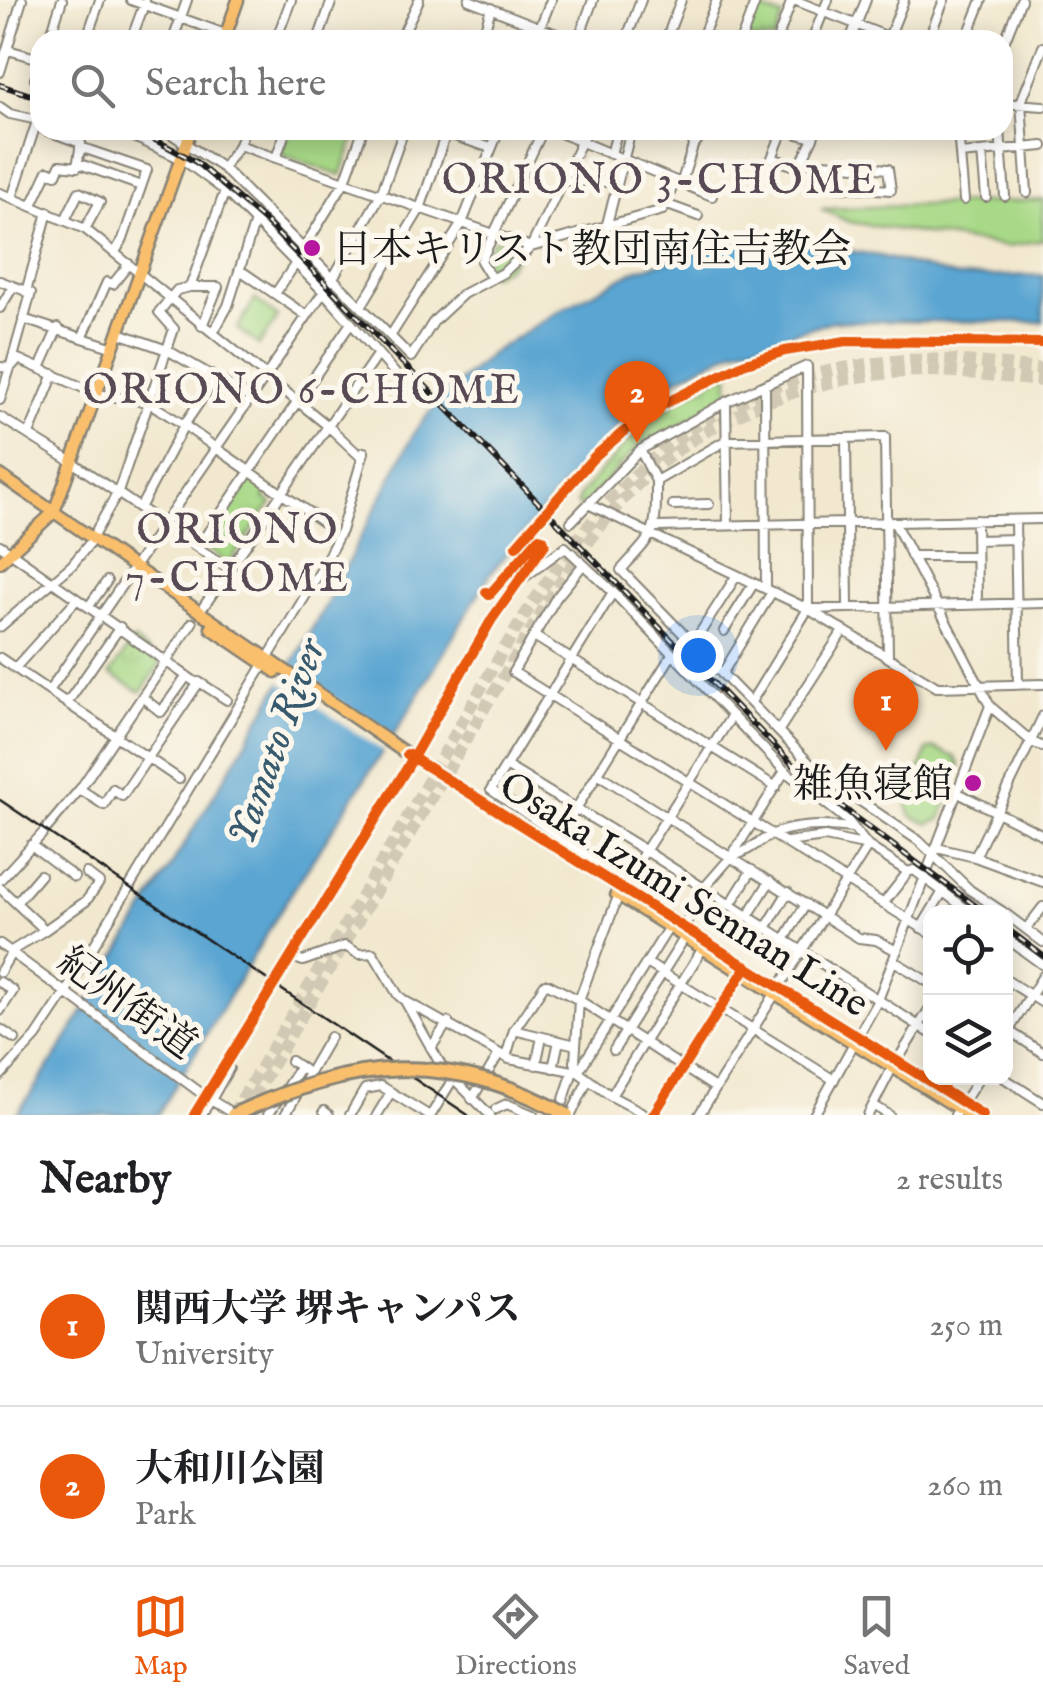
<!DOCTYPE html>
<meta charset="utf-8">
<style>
body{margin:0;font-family:"IM FELL English","Noto Serif JP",serif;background:#f2f2f2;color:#202124}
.controls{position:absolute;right:30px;bottom:30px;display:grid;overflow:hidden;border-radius:20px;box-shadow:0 5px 25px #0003}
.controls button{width:90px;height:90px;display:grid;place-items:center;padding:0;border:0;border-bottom:2px solid #e0e0e0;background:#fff;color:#202124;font:50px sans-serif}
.you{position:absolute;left:698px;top:655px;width:35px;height:35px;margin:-25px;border:8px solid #fff;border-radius:50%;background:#1a73e8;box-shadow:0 0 0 15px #1a73e833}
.badge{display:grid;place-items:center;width:65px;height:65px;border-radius:50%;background:#ea580c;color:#fff;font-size:32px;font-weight:700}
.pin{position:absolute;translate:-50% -82px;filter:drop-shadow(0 2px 5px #0008)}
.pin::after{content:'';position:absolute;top:52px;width:35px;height:30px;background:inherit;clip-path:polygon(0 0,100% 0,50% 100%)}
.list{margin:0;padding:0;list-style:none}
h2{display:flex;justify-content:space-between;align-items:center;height:130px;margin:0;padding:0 40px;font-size:42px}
h2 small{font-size:32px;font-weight:400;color:#757577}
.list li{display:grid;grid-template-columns:65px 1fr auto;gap:30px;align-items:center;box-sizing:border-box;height:160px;padding:0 40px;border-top:2px solid #e0e0e0}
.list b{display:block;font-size:38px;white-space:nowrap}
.list p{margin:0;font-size:32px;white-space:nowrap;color:#757577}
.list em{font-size:32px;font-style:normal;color:#757577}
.icon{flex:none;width:55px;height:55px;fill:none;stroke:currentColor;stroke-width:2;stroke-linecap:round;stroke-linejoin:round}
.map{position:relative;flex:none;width:1043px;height:1115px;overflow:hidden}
.search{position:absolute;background:#fff;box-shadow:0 5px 25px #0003;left:30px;right:30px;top:30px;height:110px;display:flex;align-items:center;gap:25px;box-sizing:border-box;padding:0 35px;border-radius:30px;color:#757577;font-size:38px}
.sheet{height:450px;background:#fff}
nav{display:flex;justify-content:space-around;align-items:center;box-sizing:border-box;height:140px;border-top:2px solid #e0e0e0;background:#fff;font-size:28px;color:#757577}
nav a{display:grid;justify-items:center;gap:5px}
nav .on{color:#ea580c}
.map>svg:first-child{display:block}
.grass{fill:#a8d987;stroke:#627a52;stroke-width:2.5}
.park{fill:url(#park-tufts);stroke:#627a52;stroke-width:2.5}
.water{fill:#5aa5d2;stroke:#3b6077;stroke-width:2.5}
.pier{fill:#f2e8cf}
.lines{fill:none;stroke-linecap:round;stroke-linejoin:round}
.highway-tunnel{stroke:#d2c9b4;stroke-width:12;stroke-dasharray:12 6;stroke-linecap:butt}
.minor-casing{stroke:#878276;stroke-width:12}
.major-casing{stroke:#878276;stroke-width:15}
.minor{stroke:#fff;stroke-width:8}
.major{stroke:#f9bf6c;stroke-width:10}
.tram{stroke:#1c1c1c;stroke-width:2.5}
.rail-casing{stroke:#1c1c1c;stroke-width:6}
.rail{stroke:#fbf7ec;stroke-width:2.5;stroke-dasharray:8;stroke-linecap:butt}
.highway-bridge-casing{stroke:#878276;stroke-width:18;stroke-linecap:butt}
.highway-bridge{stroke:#f9bf6c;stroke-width:12}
.cycleway-casing{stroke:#fbf7ec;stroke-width:16}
.cycleway{stroke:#e8590c;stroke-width:10}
.poi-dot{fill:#b5179e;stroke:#fbf7ec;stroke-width:4}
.labels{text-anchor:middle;stroke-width:10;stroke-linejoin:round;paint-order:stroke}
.poi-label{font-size:40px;fill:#1c1c1c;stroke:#fbf7ec;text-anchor:start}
.street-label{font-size:40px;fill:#1c1c1c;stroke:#fbf7ec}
.neighbourhood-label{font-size:42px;letter-spacing:2.5px;fill:#584a55;stroke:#fbf7ec}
.water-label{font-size:42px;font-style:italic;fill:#385a6e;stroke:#fbf7ec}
</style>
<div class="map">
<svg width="1043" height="1115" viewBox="0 0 1043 1115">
<defs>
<pattern id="park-tufts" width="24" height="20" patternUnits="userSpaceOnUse" patternTransform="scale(2.5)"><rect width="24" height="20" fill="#a8d987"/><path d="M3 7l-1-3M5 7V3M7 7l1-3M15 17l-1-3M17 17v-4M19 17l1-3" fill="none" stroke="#90ba74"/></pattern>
</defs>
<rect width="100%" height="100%" fill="#fbf7ec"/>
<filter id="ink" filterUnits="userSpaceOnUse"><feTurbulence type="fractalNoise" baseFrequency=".01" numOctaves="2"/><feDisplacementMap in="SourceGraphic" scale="20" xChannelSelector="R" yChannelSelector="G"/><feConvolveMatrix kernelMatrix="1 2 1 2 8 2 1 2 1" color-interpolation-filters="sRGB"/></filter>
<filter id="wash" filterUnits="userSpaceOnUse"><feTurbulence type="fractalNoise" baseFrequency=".0048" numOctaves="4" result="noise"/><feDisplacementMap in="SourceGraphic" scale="40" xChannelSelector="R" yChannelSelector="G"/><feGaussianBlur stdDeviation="2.25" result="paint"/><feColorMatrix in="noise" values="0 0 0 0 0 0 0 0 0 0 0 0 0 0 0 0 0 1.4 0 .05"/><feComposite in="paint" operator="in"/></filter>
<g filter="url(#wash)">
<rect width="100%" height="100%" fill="#f2e8cf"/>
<path class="grass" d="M289,130H357L341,176L280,154Z
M1043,200V240L1008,247L849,222L821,209Z
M255,299L278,317L259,345L237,329Z
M933,748L955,757L960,766L941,819L928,824L911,816L907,806L927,750Z"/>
<path class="park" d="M757,8L783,17L774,40H745Z
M497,239L521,250L509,266L492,275L485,261L492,242Z
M729,372V397L636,449L581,508L577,503L581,493L630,439L677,400Z
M249,476L270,489L264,498L272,503L228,564L202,545Z
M134,640L161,663L141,692L110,674Z"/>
<path class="water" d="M763,236L880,256L958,277L1043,275V322L833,321L734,350L653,391L574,472L490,574L411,708L285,903L158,1115H16L55,1058L249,737L327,603L415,431L443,396L493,352L562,309L638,269Z"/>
<path class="pier" d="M285,665L395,740L387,754L277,679Z"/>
</g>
<g filter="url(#ink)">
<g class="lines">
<path class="highway-tunnel" d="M244,1113L550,598C577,557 604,518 638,484C714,409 825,372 929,371C967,371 1005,378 1043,381
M232,1115C304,996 374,876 443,755C557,555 649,377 907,360C952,357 998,365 1043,369"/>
<g class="minor-casing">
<path id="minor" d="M131,0L242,40
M469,0L572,40
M794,0L896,40
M49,40L62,0
M86,40L100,0
M131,40L145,2
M173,40L187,0
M276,40L291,0
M318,40L332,0
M400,40L419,0
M482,40L491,8
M535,40L551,0
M578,40L593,0
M626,40L641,0
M666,40L681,0
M677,40H678
M701,40L717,0
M741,40L756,0
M777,40L792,0
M812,40L828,0
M850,40L866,0
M888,40L904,0
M928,40L944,0
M966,40L982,0
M1003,45L1021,0
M8,50L40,59
M40,66L35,79L40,85
M0,72L22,0
M1003,103L1043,106
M0,107L10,114L38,120
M165,130L223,168L411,357L434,321L463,294L503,273L531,247L587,130
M436,130L491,148
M553,130L712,196
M782,130L813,138L816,130
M783,130L772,158L795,166L802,161
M958,130L960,154L1043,146
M1000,130L1005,196
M813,138L802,161L888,169L891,190L827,186L823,163
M239,145L531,247L663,210L675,181
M80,147L147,170L123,239L115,252
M982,152L986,197
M611,154L616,136
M960,154L964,200
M276,158L286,130
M77,163L141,186
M223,168L239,145L244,130
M562,181L617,182
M681,184L693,146L706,130
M225,191L324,292L399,378
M0,193L85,229L266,376L216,448L324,523
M1027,193L1021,102L1043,47
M12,198L40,112
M665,204L698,216
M32,205L48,171L56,174L60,165L77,167L81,143L45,130
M66,218L79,192L100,202L85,229
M607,224L631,130
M304,248L345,181L363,130
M240,270L307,316
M492,279L481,261L543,130
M0,281L31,293L10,368L18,359L97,394L148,402L184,425L140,508
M190,287H218L202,326
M26,292L48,212
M275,294L296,263
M362,305L420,209L446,133
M0,308L13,287
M23,319L114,348
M119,333L167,350L251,398
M213,333L228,306L255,221
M391,335L462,223L499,130
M83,336L107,282L113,284L129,264
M0,367L10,368L0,400
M40,368L58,328
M765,385L766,589
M726,402L728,525
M0,417L72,462L229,569
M29,434L54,374
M846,438L848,605
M640,450L656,481
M362,458L328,426L266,376L333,278L381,194L404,130
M588,504L808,609L937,687L1043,684
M673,505L709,504
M976,520L977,604
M1015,520L1018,685
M571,522L640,450L726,402L807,366L808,609L751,702
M894,522L990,706L1032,742L1043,747
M656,527L1043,519
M92,538L118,492L174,329L159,312L177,290L190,287L225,191L182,159L119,130
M976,540L1016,539
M0,545L198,684L199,682L227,700
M198,547L351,323
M911,556H976
M583,565L556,598L513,672L930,933
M514,585L565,547L613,592L785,771L848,821L868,846L908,872L883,904
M613,592L491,790L626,881
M89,606L107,581
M204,606L377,355
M808,609L1043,603
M0,627L72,565L89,544
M724,631L754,583
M534,636L776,787
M693,644L737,575
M888,657L885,437L725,441L656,481C656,536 657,530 621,570L819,773L919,841L970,890L1003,912
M0,658L49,691L216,448L184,425L216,378
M15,668L77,599
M722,674L772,592
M49,691L179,779
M142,697L161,712L187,676
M67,703L120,627
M779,730L843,631
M506,766L646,851L930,1033
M598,774L859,938L876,940L897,951
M80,789L104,805L113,789L122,796L198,684
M956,792L1043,835
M47,828L80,789L192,623
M559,836L671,656
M31,845L74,877
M937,848L975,857L1043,882
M731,857C747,853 759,841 773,834C798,824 826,825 852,828
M975,857L1043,716
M908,872L914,870L970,912
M0,880L43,833
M626,881L731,717
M0,888L45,930L86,901L99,883L86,873
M16,903L40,875
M730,905L752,870
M1006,914L1043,942
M748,916L770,881
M684,927L704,888L731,857L785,771
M766,928L788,892
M921,928L942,893
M1026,929L1043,907
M1006,938L1043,965
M784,940L806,904
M0,944L205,1096
M291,957L303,961L345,946L359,954L373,953L398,995L405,1001L442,1067L490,1115
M894,961L930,983
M647,963L834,1080
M0,972L13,950L45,930
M1006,980L1043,1003
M0,982L13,991L0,1011
M779,987L868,846L825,837L787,842
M405,1001L509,1059L578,1072L611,1096L647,1115
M0,1029L15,1039
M1006,1029L1043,1053
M514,1030L576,1045
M1006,1035L1043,976
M431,1048L448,1022
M614,1050L685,937
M506,1057L514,1030L545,984H548L579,1000L715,1088
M291,1061L304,1070
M897,1061L930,1008
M536,1065L542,1037
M229,1068L211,1100L235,1115
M553,1068L559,1041
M578,1072L575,1062L579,1000L619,894
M578,1072L669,927
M0,1076L36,1037L64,995L321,570L341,531L364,452
M1004,1078L1043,1103
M611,1096L703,948
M472,1099L499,1054
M873,1105L889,1115
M496,1109L507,1104L533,1115
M324,1111L329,1115
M194,1115L413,758
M201,1115L211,1100
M268,1115L300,1067
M285,1115L330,1037
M350,1115L365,1089L381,1086L428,1115
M377,1115L391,1092
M431,1115L453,1079
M559,1115L573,1071
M571,1115L588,1080
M653,1115L744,971
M699,1115L775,994
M814,1115L878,1000L990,706
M868,1115L892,1068
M955,1115L979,1078"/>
</g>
<g class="major-casing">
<path id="major" d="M224,40L238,0
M0,475L407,754L983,1115
M0,562L54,512L191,130
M211,628L276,672
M616,894L969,1115"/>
</g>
<use href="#minor" class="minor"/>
<use href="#major" class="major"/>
<path class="tram" d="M0,800L468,1115"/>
<g class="rail-casing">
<path id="rail" d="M0,85L40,98
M137,130L196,162L268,224L790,762L857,819L984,912
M1006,928L1043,956"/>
</g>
<use href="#rail" class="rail"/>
<g class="highway-bridge-casing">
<path id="highway-bridge" d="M233,1115C354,1060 446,1048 567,1115"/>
</g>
<use href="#highway-bridge" class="highway-bridge"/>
<g class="cycleway-casing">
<path id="cycleway" d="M516,546L594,457L622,433L656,408L743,364L785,351L846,341L1043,343
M407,754L983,1115
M194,1115L407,768L492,619L545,544L543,539L539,538L489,595L486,592
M653,1115L747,966"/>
</g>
<use href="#cycleway" class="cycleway"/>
</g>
</g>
<g class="poi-dot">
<circle cx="312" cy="248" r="10"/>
<circle cx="973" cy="783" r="10"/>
</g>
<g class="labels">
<g class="poi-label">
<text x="332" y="262">日本キリスト教団南住吉教会</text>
<text x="953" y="797" text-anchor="end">雑魚寝館</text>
</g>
<g class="street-label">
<text transform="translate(685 893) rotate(32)" y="14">Osaka Izumi Sennan Line</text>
<text transform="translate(128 1002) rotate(36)" y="14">紀州街道</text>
</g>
<g class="neighbourhood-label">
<text x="660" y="193">ORIONO 3-CHOME</text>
<text x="302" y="403">ORIONO 6-CHOME</text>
<text x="238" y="543">ORIONO<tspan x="238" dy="48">7-CHOME</tspan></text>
</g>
<g class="water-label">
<text transform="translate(274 741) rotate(-70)" y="15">Yamato River</text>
</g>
</g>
</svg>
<div class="controls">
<button><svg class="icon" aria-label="locate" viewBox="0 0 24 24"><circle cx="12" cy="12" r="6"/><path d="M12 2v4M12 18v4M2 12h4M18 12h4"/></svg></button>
<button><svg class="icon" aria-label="layers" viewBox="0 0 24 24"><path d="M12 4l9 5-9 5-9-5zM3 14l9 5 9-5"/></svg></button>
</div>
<div class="you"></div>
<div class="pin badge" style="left:886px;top:751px">1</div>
<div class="pin badge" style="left:637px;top:443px">2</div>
<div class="search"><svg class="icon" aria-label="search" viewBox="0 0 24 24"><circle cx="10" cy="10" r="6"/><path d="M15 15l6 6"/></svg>Search here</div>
</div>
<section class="sheet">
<h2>Nearby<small>2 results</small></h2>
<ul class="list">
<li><span class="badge">1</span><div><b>関西大学 堺キャンパス</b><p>University</p></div><em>250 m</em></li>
<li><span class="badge">2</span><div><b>大和川公園</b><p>Park</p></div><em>260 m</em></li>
</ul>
</section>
<nav>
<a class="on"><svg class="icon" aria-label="map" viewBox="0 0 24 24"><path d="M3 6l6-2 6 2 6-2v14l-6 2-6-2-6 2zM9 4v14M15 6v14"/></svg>Map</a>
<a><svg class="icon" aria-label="directions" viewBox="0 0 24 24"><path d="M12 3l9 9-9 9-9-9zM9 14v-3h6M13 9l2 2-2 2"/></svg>Directions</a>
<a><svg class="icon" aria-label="saved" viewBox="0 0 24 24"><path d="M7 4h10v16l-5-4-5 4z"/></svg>Saved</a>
</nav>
